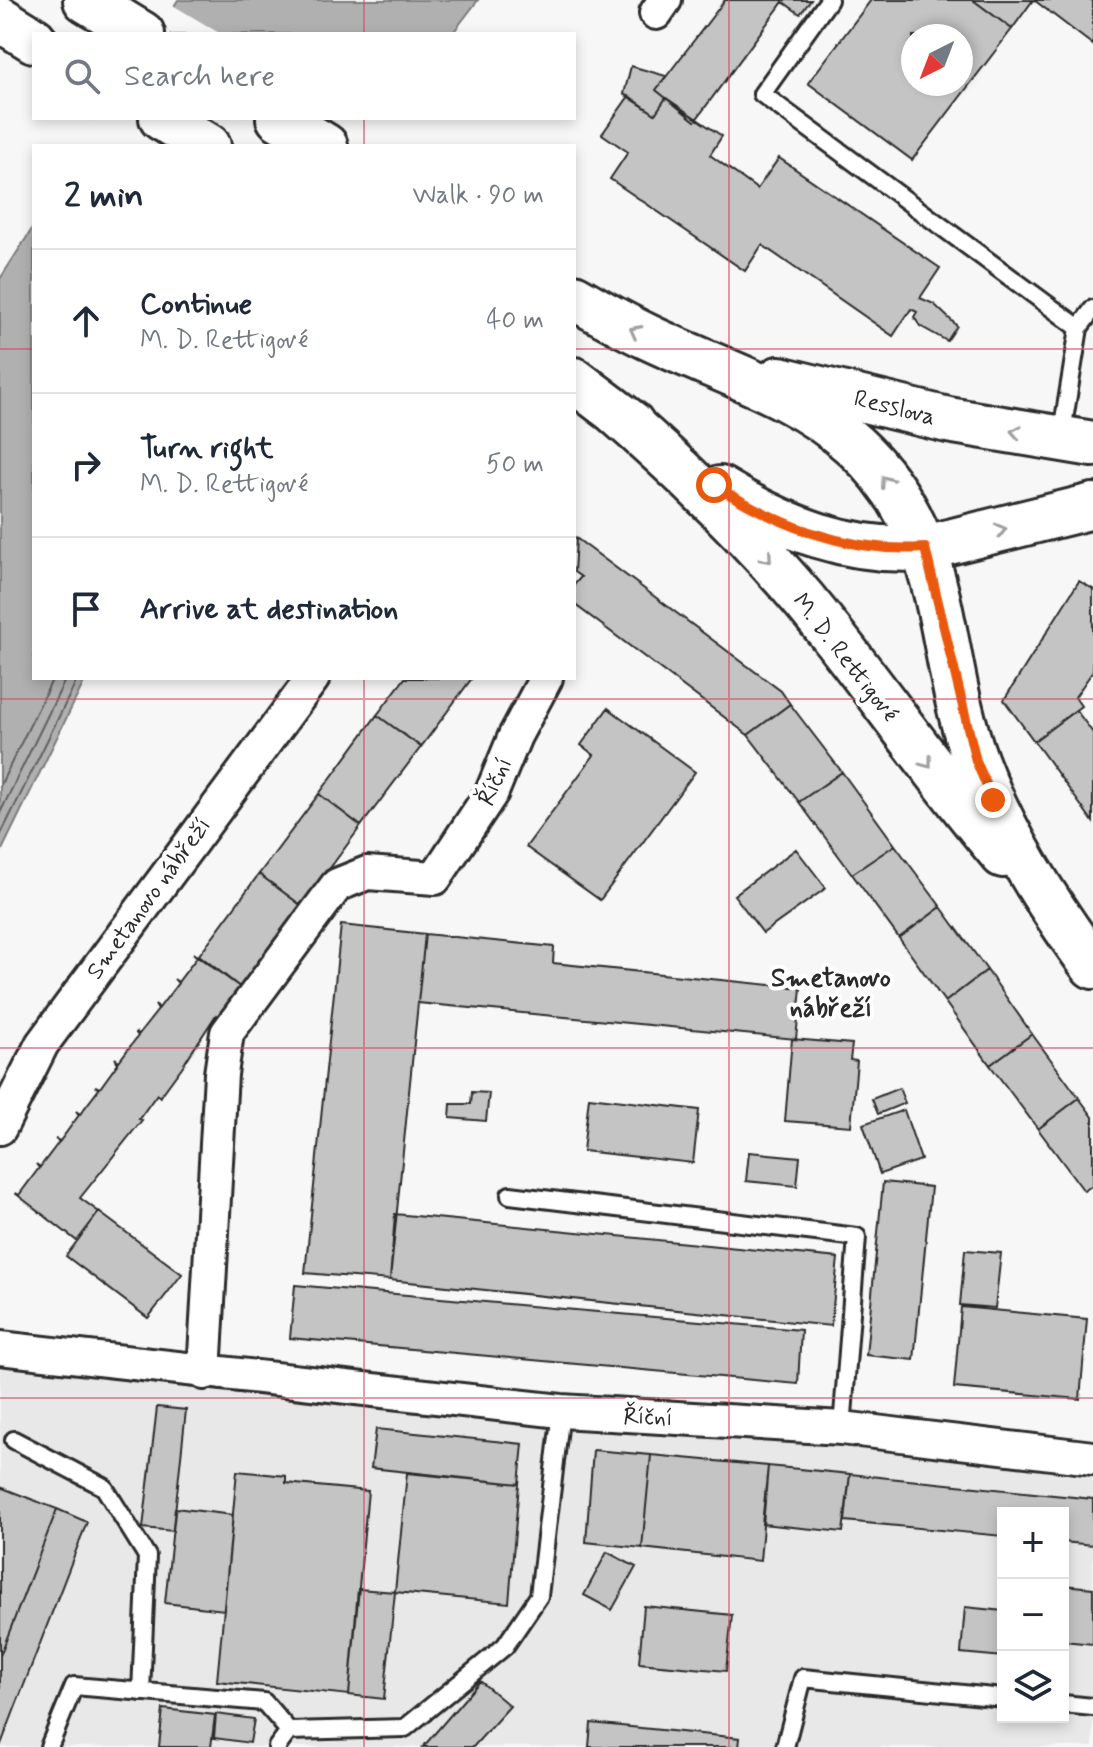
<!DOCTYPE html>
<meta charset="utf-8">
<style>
body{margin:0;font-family:Mynerve,sans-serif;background:#f2f2f3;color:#1f2937}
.controls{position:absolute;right:24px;bottom:24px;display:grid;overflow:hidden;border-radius:0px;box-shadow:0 4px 12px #0003}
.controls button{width:72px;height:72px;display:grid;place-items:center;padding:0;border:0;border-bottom:2px solid #e0e1e3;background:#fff;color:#1f2937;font:40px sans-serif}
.compass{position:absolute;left:901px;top:24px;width:72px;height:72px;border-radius:50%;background:#fff;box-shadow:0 4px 12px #0003;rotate:222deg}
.stop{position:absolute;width:24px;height:24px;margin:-18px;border:6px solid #ea580c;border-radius:50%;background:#fff}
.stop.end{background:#ea580c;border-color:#fff;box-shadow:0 2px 8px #0008}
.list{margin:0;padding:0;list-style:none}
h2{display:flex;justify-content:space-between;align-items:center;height:104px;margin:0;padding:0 32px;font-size:34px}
h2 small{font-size:26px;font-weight:400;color:#747a83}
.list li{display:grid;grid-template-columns:52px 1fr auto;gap:24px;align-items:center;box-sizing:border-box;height:144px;padding:0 32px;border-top:2px solid #e0e1e3}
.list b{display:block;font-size:30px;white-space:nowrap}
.list p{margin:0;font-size:26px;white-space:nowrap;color:#747a83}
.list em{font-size:26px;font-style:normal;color:#747a83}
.icon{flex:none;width:44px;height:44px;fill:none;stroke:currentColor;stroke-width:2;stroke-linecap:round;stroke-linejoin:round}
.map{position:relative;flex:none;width:1093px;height:1747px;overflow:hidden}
.search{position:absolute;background:#fff;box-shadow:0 4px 12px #0003;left:32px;top:32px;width:544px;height:88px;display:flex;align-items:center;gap:20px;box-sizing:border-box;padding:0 28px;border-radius:0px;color:#747a83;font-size:30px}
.panel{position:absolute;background:#fff;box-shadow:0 4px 12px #0003;left:32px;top:144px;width:544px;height:536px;border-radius:0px}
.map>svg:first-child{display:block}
.built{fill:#e8e8e8;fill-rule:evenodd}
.water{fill:#b0b0b0;stroke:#7b7b7b;stroke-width:2}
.pier{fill:#f7f7f7}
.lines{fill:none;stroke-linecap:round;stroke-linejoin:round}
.shore{stroke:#606060;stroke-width:2}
.building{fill:#c4c4c4;stroke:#2b2b2b;stroke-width:2;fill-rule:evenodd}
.lane-casing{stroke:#2b2b2b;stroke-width:22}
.street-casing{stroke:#2b2b2b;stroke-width:38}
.primary-casing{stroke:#2b2b2b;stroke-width:50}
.lane{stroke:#fff;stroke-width:16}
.street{stroke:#fff;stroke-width:32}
.primary{stroke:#fff;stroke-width:44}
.oneway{stroke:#a0a0a0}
.route{stroke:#ea580c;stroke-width:10}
.grid{fill:none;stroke:#d1495b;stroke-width:2;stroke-opacity:0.55}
.labels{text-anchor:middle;stroke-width:8;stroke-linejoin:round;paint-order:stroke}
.street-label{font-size:24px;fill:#2b2b2b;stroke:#fff}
.neighbourhood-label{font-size:26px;font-weight:bold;fill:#2b2b2b;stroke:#fff}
</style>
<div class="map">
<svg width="1093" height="1747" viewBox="0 0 1093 1747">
<rect width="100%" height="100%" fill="#f7f7f7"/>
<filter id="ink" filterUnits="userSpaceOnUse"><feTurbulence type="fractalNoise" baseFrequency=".0125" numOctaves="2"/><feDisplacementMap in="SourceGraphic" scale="16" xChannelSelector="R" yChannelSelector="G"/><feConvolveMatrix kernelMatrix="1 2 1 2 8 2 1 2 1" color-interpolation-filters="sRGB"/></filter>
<g filter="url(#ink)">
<path class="built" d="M0,1363L1093,1471V1747H0ZM1003,1513H1063V1717H1003Z"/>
<path class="water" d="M178,0H478L452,34H156Z
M34,226V678H86L0,854V279Z"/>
<path class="pier" d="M171,4L221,34H152Z
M98,118H361L391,136L384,146H123L92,127Z"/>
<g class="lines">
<path class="shore" d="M0,786L53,678
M0,813L66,678
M0,836L78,678"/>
</g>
<path class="building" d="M725,0H811L800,14L783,2L695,121L656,90Z
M871,0H973L1012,29L912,160L808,83ZM913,36H961V84H913Z
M973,0H1033L1012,29Z
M1034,0H1093V45Z
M631,66L666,76L656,90L666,98L655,114L624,94Z
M629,96L655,114L666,98L722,136L710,155L757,189L779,158L940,268L920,298L934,304L957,326L947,341L920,326L914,317L917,312L911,309L893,336L762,245L745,271L610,179L628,152L602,134Z
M576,538L781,691L790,704L748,735L574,604V585L581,577L574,572Z
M1079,581L1093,589V671L1075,697L1081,706L1034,741L1004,700Z
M405,678H472L421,747L377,715Z
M790,704L842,772L799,802L748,735Z
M608,708L695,772L600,900L526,847L594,755L581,745Z
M1076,710L1093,733V822L1034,741Z
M377,715L421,747L361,826L319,794Z
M842,772L895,845L852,874L799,802Z
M319,794L361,826L302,906L259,874Z
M895,845L941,907L899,938L852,874Z
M796,849L826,888L763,933L734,895Z
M259,874L302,906L241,988L199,955Z
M941,907L987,970L945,1002L899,938Z
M341,925L425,934L390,1280L305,1273Z
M425,934L554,947L553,963L801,988L796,1039L418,1003Z
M193,953L241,988L219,1017L216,1015L182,1067L160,1097L157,1094L139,1119L142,1120L80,1198L99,1212L77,1241L15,1193L19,1195L39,1168L36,1164L40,1167L59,1142L55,1139L60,1141L79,1115L76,1111L80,1114L99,1089L95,1086L100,1088L118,1063L115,1058L119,1061L138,1036L135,1032L139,1034L158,1010L155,1005L159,1008L178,983L174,979L178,982L197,957Z
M987,970L1032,1034L990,1065L945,1002Z
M1032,1034L1079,1098L1038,1129L990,1065Z
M792,1039L852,1044L850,1060L857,1061L851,1126L785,1121Z
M899,1088L905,1103L878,1114L872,1099Z
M472,1092L489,1093L486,1121L450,1118L451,1104H471Z
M589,1097L699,1110L693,1163L583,1151Z
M1079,1098L1093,1117V1185L1084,1191L1038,1129Z
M904,1110L921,1160L880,1174L863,1124Z
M749,1152L800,1157L797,1186L746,1181Z
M883,1182L931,1187L914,1360L866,1355Z
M99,1212L182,1274L148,1318L66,1256Z
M395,1214L838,1258L831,1326L390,1280Z
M965,1250L1001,1253L995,1308L960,1305Z
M295,1285L801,1330L798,1384L290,1338Z
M961,1307L1087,1319L1080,1399L954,1388Z
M157,1407L186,1410L173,1531L143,1528Z
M376,1429L523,1444L519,1484L371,1468Z
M593,1450L651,1455L642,1548L586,1542Z
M651,1455L768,1466L760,1561L642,1548Z
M768,1466L850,1474L843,1532L762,1524Z
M237,1471L286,1476V1483L368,1491L349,1695L217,1681Z
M407,1473L519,1484L509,1603L395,1592Z
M850,1474L1093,1499V1545L1063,1542V1513H1003V1536L845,1521Z
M0,1487L57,1509L0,1656Z
M175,1508L233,1515L224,1610L165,1603Z
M57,1509L87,1522L0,1747V1656Z
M607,1552L636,1567L612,1610L584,1595Z
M1063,1585L1093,1588V1644L1063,1641Z
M358,1589L395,1592L384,1699L349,1695Z
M644,1606L732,1615L726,1671L639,1663Z
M965,1607L1003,1611V1657L961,1653Z
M480,1681L510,1706L473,1747H423Z
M163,1709L215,1715L211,1747H159Z
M216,1714L254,1719L250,1743L214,1738Z
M591,1723L740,1738L739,1747H589Z"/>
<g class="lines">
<g class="lane-casing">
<path id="lane" d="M829,0L762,94L1079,328
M1061,438L1079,328L1093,309
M510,1195L857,1237L842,1428
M14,1440L104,1487L147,1556L141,1692
M1063,1704L1093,1707
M49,1747L74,1686L264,1702L289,1731
M277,1747L289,1731L405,1728L505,1646L539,1596L561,1411
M785,1747L803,1678L1003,1698"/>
</g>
<g class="street-casing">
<path id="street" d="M656,13L665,0
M0,1128L42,1044L313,678
M0,1348L561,1411L842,1428L1093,1458
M204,1373L221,1074L227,1033L337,885L367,873L435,878L492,792L515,736L546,678"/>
</g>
<g class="primary-casing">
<path id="primary" d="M86,0L142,34
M0,19L34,40
M162,118L208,146
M279,118L325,146
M574,297C598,311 623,325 648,337C719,371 796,392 855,446C954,537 934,649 976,762C1004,836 1047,903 1093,966
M779,379L948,420L1093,444
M574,380L632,424
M610,407C679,467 745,530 804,600C873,683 933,773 1003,855
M720,489C784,528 850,554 925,548L1093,506"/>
</g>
<use href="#lane" class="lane"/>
<use href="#street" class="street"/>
<use href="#primary" class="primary"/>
</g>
<defs><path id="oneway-chevron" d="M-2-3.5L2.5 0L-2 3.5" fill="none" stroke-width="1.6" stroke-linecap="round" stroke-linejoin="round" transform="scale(2)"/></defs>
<g class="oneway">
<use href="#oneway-chevron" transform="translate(635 331) rotate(-152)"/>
<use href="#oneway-chevron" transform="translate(1016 432) rotate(-170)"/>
<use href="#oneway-chevron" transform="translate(886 481) rotate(-126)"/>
<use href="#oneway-chevron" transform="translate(1001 530) rotate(-14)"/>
<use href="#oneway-chevron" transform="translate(767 558) rotate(49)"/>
<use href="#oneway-chevron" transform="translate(927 763) rotate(53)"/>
</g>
</g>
<g class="lines" filter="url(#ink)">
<path class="route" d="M714,485C780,526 846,553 925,548L976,761L993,800"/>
</g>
<path class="grid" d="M364,0V34M729,0V1747M364,118V146M0,349H34M574,349H1093M364,678V1747M0,699H1093M0,1048H1093M0,1398H1093"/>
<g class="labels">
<g class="street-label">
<text transform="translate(895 407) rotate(14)" y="8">Resslova</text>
<text transform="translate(846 657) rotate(52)" y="8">M. D. Rettigové</text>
<text transform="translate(494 781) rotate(-64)" y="8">Říční</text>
<text transform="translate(148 898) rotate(-54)" y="8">Smetanovo nábřeží</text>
<text transform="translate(648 1416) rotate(3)" y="8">Říční</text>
</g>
<g class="neighbourhood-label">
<text x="831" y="986">Smetanovo<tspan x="831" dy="30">nábřeží</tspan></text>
</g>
</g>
</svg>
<div class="controls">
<button>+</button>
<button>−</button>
<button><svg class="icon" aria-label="layers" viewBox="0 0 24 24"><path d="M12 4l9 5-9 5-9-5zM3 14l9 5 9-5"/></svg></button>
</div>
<svg class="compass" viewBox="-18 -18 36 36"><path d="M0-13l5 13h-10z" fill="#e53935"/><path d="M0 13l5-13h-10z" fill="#747a83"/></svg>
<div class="stop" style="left:714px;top:485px"></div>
<div class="stop end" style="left:993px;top:800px"></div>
<div class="search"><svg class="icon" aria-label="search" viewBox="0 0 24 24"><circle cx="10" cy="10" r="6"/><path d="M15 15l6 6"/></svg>Search here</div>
<section class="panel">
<h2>2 min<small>Walk · 90 m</small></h2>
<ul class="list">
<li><svg class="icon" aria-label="ahead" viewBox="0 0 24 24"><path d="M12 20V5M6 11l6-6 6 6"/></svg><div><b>Continue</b><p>M. D. Rettigové</p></div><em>40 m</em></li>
<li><svg class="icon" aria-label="right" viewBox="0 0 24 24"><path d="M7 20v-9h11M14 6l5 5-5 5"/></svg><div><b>Turn right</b><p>M. D. Rettigové</p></div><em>50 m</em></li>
<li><svg class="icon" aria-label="arrive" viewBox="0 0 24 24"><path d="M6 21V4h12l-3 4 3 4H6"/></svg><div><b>Arrive at destination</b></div></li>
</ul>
</section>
</div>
